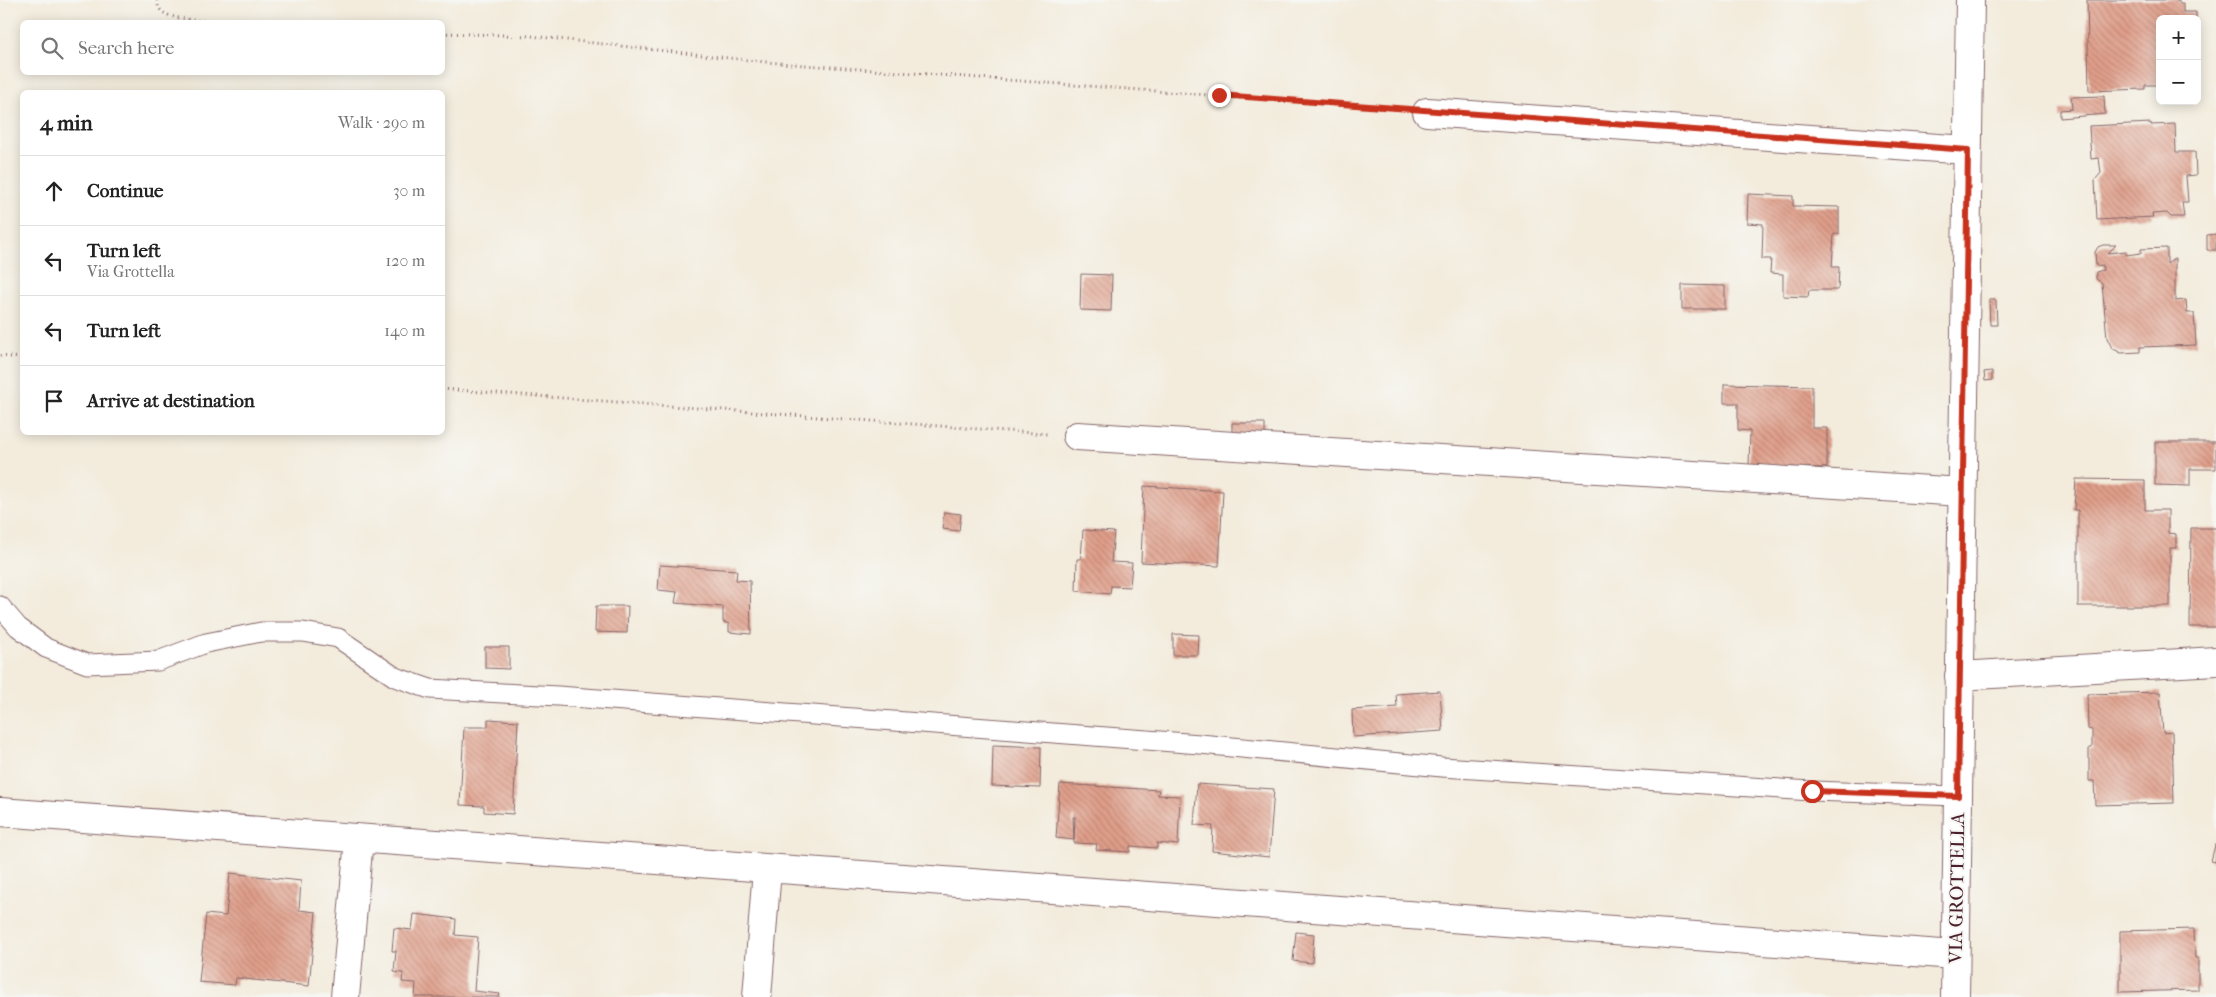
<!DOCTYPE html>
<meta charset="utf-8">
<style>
body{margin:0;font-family:"IM FELL French Canon",serif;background:#f6f6f6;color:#222}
.controls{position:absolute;right:15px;top:15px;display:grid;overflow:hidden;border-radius:8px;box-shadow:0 2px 12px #0003}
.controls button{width:45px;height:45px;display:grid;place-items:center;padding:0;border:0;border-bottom:1px solid #e0e0e0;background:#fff;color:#222;font:25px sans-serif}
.stop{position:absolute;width:15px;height:15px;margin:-11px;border:4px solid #c8321e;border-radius:50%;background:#fff}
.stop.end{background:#c8321e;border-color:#fff;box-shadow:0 1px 5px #0008}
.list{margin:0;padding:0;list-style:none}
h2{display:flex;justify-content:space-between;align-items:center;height:65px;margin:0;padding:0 20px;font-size:21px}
h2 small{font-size:16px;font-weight:400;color:#767676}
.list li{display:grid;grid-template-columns:32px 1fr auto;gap:15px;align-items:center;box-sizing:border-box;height:70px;padding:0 20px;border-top:1px solid #e0e0e0}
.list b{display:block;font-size:19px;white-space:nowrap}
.list p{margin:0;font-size:16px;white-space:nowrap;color:#767676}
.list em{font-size:16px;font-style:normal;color:#767676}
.icon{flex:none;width:28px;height:28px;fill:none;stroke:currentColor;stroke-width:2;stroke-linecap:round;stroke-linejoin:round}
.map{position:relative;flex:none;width:2216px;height:997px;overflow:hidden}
.search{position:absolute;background:#fff;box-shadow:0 2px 12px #0003;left:20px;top:20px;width:425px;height:55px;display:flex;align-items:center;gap:12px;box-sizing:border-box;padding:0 18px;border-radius:8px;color:#767676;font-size:19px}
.panel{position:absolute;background:#fff;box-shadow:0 2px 12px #0003;left:20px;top:90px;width:425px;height:345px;border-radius:8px}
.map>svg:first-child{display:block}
.building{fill:url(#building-back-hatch)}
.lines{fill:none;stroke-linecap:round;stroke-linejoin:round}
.service-casing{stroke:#856669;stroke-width:21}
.minor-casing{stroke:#856669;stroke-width:30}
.tertiary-casing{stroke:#856669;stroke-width:30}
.path{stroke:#856669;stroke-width:3;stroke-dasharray:1 4;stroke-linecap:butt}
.service{stroke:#fff;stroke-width:19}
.minor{stroke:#fff;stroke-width:28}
.tertiary{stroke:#fff;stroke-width:28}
.route{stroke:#c8321e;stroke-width:6}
.labels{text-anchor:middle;stroke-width:4;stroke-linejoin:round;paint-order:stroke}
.street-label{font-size:19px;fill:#4a1f2b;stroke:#f6f6f2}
</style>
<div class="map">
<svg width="2216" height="997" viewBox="0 0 2216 997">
<defs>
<pattern id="building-back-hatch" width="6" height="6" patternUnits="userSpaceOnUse" patternTransform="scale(1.25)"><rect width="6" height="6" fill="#e09f8a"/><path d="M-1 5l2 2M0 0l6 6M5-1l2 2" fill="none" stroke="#b88171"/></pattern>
</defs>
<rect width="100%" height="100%" fill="#f6f6f2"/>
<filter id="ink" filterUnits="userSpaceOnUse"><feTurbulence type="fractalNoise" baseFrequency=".02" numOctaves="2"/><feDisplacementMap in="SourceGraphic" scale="10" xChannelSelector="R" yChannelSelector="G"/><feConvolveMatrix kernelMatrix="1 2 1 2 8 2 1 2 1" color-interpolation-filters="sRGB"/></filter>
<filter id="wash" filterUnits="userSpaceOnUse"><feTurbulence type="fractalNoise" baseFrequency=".0096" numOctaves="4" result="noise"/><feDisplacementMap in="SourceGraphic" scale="20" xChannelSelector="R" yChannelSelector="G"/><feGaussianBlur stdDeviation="1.12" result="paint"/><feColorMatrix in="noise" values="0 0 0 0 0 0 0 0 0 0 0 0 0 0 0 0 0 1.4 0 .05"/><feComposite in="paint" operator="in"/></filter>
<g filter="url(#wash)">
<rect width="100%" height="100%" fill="#f3ebdb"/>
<g id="blocks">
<path class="building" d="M2087,0H2179V3H2183V12H2196V19H2160V85H2145V89L2089,91Z
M2104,96L2105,114L2060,118V110L2072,109L2071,97Z
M2151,123V125L2175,124L2176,152H2195L2196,175L2186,176L2188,202H2182L2184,217H2171L2167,213L2152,214L2153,217L2097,220L2095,180L2101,173L2099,158L2091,159L2089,126Z
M1748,194L1793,196V206L1839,207V234H1834L1832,267H1839L1838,290H1809L1808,297L1783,296V274L1770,273L1771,259H1762L1763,224L1747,223Z
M2216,234V250H2207V235Z
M2103,245H2116L2108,253L2126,251V255L2141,253V249L2167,248V264L2175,258V301L2186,300L2187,313H2194L2196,345L2140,347V352L2121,353L2112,348L2107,338L2102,283L2096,279V272L2103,270V265L2096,266L2095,252L2098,247Z
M1081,274L1112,275L1111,311L1080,310Z
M1682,285L1725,286V309H1682Z
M1989,300H1996L1997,325H1990Z
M1992,371V380L1985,381L1984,372Z
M1724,384L1812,386V428H1827V468L1749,466L1750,431L1738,430V403H1724Z
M1232,423H1265V440H1232Z
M2155,442H2216V469H2190V486L2155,485Z
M2076,479L2145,480V510H2168V533L2176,534V548H2170V606H2078V510H2074Z
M1144,486L1223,491L1219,566L1141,562Z
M944,512L961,514L959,531L942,529Z
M2191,528H2216V627H2190Z
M1083,530L1114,532L1111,562L1132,563L1130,587L1111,586L1110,594L1076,591L1077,559H1081Z
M660,565L737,570L736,580L750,581L751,634L729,632V624L723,622V607L675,603L677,592L658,590Z
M596,606H628L627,633L595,632Z
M1173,634L1199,635L1198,655H1173Z
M485,647H509V669L485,668Z
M1440,691L1443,731L1353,737L1352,710L1397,707L1396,694Z
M2160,692L2163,733L2172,732L2174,803L2095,805L2094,781H2089V748H2092V730L2088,729L2087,694Z
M488,719L518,721L513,814L484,812V806L460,805L464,727H488Z
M993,745L1041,747L1040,788L992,786Z
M1060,784L1159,790L1158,795L1180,796L1178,845L1157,843V848L1130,846V852L1096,850L1097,844L1074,843L1075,817H1073L1074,840L1056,838Z
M1197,784L1274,789L1269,857L1212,851L1213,826L1194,825Z
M2215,845H2216V862L2211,861Z
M230,873L301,881L299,910L316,912L309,986L236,978L235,985L199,982L206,914L226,916Z
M414,914L456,919L455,935L478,937L474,991L500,994L499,997H415L416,983L402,982L403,973L394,972L396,951H392L394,928L412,930Z
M2194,929L2195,958H2198V990L2120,992V931Z
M1296,932L1314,934L1312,963L1293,961Z"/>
</g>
</g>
<g filter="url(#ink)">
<use href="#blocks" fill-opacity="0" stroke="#856669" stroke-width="1"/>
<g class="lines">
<g class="service-casing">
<path id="service" d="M0,606L18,627L46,648L87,664L158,661L206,643L261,632H303L338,638L395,677L430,689L558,696L1200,744L1442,767L1812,791L1958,796"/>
</g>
<g class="minor-casing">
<path id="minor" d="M1427,112L1967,150
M1077,436L1962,492
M1959,676L2216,661
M0,812L1955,955
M345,997L359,839
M757,997L767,869"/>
</g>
<g class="tertiary-casing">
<path id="tertiary" d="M1955,997L1970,0"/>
</g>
<path class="path" d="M157,0C158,6 159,10 164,13C181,23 229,21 250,22
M442,33L531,36L765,62L1396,109
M0,356L22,358
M442,389L1047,434"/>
<use href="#service" class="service"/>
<use href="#minor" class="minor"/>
<use href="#tertiary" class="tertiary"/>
</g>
</g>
<g class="lines" filter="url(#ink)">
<path class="route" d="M1219,95L1968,150L1958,796L1812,791"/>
</g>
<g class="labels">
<g class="street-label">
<text transform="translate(1956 888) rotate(-89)" y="7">VIA GROTTELLA</text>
</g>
</g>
</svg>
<div class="controls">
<button>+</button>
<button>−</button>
</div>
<div class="stop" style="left:1812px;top:791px"></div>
<div class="stop end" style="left:1219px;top:95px"></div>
<div class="search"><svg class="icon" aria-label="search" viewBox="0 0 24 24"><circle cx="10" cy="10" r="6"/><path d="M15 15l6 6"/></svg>Search here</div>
<section class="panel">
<h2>4 min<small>Walk · 290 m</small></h2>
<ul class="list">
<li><svg class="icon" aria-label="ahead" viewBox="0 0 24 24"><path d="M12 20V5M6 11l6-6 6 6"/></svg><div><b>Continue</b></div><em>30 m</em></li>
<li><svg class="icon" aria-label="left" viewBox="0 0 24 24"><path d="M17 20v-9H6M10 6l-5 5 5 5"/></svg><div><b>Turn left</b><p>Via Grottella</p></div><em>120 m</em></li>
<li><svg class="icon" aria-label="left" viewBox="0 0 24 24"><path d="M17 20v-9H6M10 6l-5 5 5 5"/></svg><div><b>Turn left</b></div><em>140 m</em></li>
<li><svg class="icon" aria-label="arrive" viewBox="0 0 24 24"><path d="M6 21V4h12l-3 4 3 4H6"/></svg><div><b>Arrive at destination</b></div></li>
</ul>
</section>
</div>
